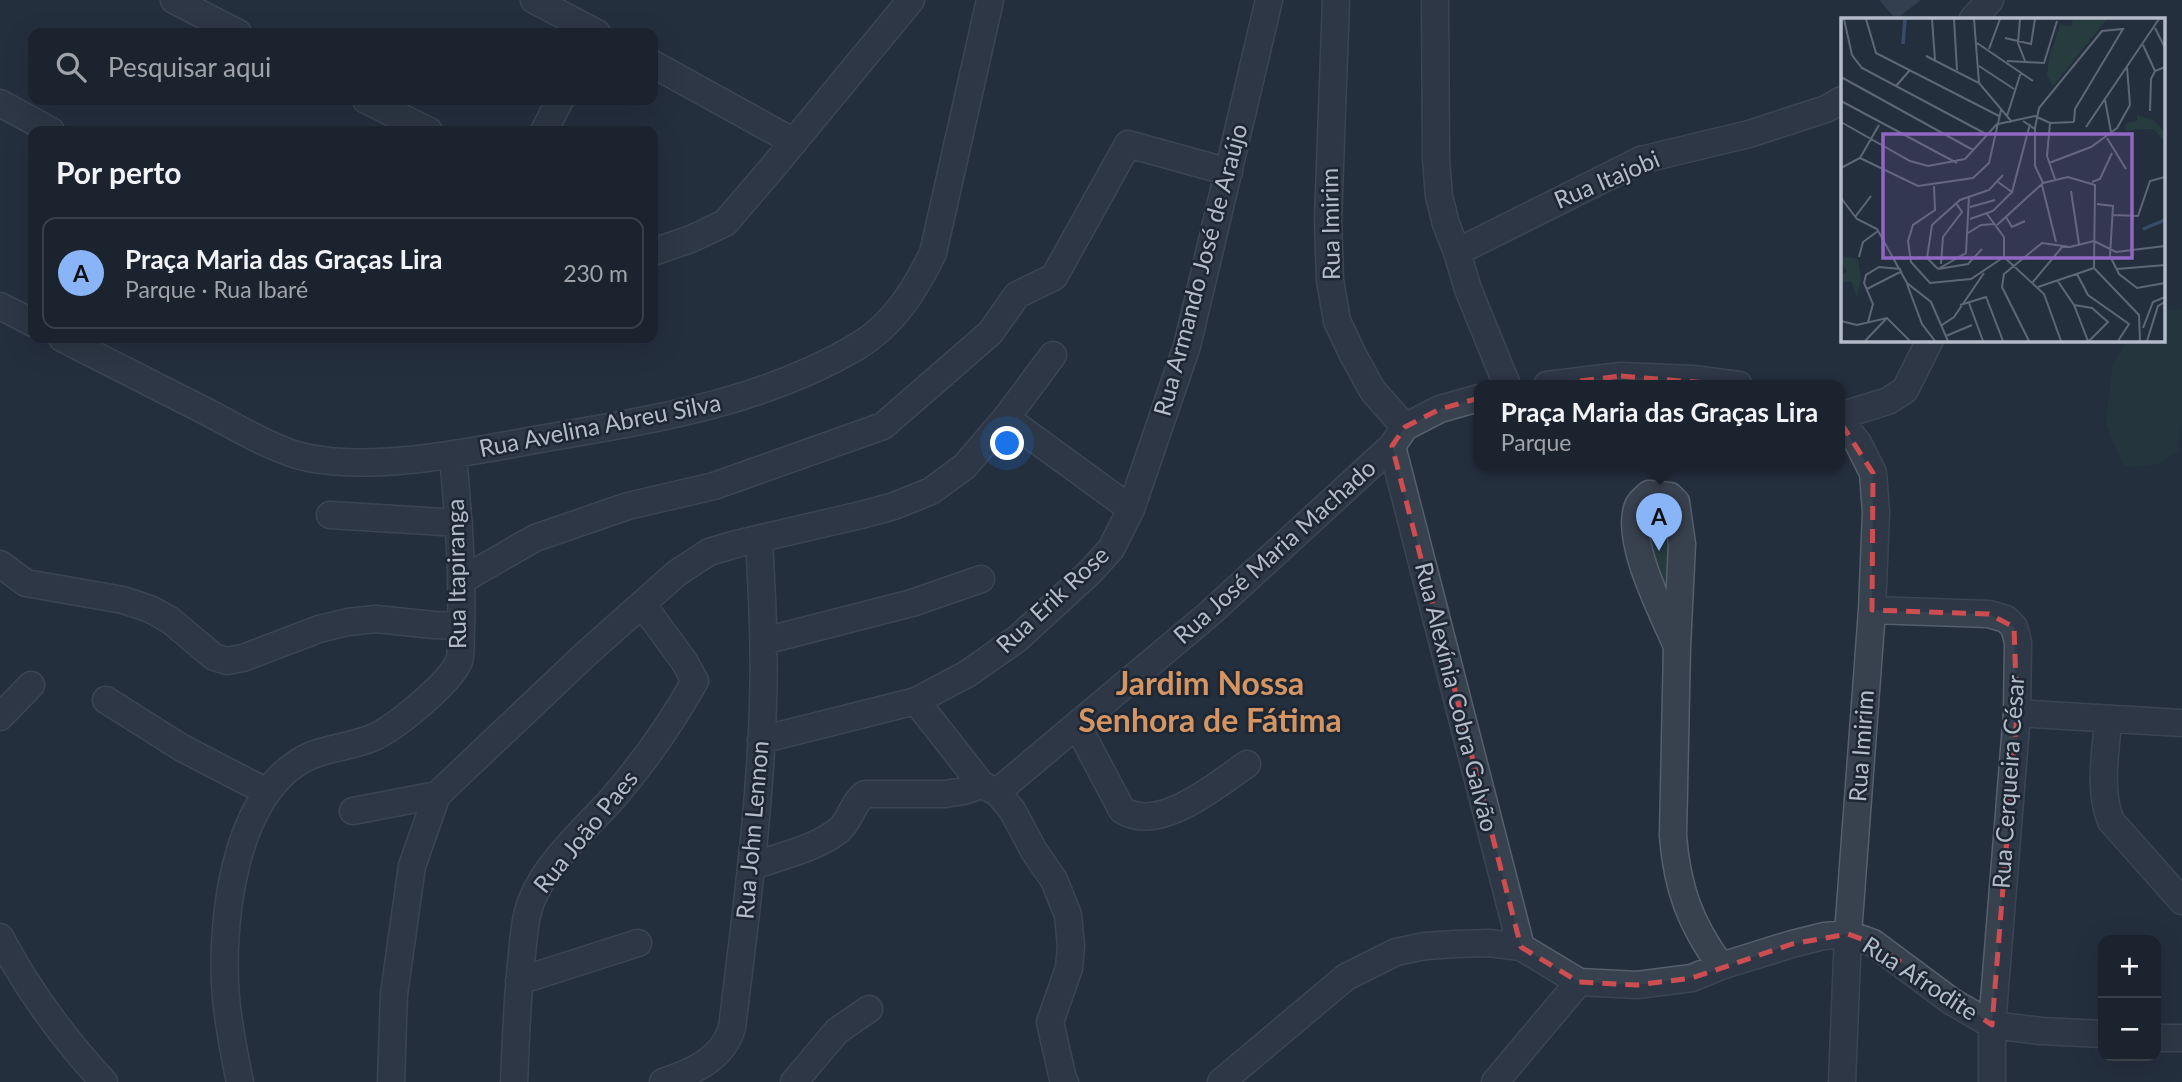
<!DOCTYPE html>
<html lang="pt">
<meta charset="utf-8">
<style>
body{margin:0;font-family:Lato,sans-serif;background:#282f3a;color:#f1f3f6}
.controls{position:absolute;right:21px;bottom:21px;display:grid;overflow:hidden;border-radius:14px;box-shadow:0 7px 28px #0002}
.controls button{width:63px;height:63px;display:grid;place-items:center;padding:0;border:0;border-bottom:2px solid #39404a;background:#1b232e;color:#f1f3f6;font:35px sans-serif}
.you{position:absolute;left:1008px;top:444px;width:24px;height:24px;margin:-18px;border:5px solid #fff;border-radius:50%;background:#1a73e8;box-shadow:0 0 0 10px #1a73e833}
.badge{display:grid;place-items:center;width:46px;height:46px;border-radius:50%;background:#8ab4f8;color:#111;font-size:23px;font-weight:700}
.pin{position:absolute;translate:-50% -58px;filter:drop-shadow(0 2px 4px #0008)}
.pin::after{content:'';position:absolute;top:37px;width:24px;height:21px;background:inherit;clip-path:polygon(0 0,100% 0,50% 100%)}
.popup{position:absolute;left:1474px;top:380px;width:371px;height:91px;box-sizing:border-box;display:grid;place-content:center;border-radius:14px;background:#1b232e;filter:drop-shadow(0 2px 5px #0005);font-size:23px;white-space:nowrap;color:#a0a4aa}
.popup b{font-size:26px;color:#f1f3f6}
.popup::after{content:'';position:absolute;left:50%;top:100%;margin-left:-14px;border:14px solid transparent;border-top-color:#1b232e}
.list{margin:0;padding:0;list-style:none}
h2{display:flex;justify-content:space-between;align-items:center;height:91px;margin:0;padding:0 28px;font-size:30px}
h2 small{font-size:23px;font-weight:400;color:#a0a4aa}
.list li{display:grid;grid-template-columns:46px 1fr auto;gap:21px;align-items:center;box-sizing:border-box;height:112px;margin:0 14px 14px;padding:0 14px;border:2px solid #39404a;border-radius:14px}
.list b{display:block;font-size:26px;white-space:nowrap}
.list p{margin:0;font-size:23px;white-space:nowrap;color:#a0a4aa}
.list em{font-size:23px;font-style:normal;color:#a0a4aa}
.icon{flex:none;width:38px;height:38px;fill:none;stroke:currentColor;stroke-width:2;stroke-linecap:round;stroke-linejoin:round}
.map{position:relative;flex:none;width:2182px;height:1082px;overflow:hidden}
.search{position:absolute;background:#1b232e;box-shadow:0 7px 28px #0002;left:28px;top:28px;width:630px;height:77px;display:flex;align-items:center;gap:18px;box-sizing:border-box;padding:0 24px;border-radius:14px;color:#a0a4aa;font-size:26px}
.panel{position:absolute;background:#1b232e;box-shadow:0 7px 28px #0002;left:28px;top:126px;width:630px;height:217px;border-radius:14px}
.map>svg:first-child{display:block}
.green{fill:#263c3f}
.building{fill:#455162}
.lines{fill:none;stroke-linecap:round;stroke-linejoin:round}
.minor-casing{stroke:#565f6c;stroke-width:29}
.minor{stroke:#38414e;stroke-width:26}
.marked{fill:none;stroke:#ce4d50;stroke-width:5;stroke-dasharray:14 9;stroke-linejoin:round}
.labels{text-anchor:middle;stroke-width:5;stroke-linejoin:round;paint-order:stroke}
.street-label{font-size:24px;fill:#b4bcc9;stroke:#1d2633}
.district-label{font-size:32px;font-weight:bold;fill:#d59563;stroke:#1d2633}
.inset-river{fill:none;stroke:#394c67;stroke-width:3.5}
.inset-road{fill:none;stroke:#5e6776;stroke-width:2}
.view{fill:#9266c3;fill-opacity:0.15;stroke:#9266c3;stroke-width:3.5}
.inset-edge{fill:none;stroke:#b4bcc9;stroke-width:3.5}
</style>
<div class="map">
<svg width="2182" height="1082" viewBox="0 0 2182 1082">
<rect width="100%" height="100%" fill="#242f3e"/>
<path class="green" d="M2182,309V421L2177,452L2159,464L2124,467L2106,423L2113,363L2128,340H2163V311Z
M1644,506L1665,508L1671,527L1672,613L1650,564Z"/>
<path class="building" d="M1879,0H1921L1896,19Z"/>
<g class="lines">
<g class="minor-casing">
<path id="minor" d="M174,0L238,33
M534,0L597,33
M1336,0L1328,220L1330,280L1337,321L1353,355L1373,391L1405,427L1440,409L1479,398
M1435,0L1436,159L1439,196L1446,224L1457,252L1468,289L1507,385
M1973,19L1990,0
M653,64L794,142
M366,100L429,131
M0,103L51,131
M544,131L560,100
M653,252L691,239L725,223L773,167L911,0
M1457,252L1641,160L1749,134L1826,109L1842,100
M0,306L33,323
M62,338C112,364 162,389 213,415C239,429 280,453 309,458C375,471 463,453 529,441C642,421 757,406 858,346C894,324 915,290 933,253L990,0
M1547,385L1621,376L1692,379L1739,385
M1839,416L1888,401L1905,390L1930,340
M1006,418L1131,509L1187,346L1269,0
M1839,419L1858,443L1873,473L1876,512L1872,610L1848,934L1842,1082
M1392,446L1521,947
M330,515L459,523
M0,564L26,583L123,600L150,609L170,620L214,657L227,661L243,658L319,629L348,622L376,619L434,625L461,626
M462,580L535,538L628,506L714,486L883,426L990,333L1017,295L1054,277L1128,144L1229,172
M1872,610L1989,614L2006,619L2014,627L2018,642L2017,713L1992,1025V1082
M764,641L912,603L981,579
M1677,646C1663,614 1624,539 1638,506C1640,501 1645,498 1649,494L1670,496L1676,502L1682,544L1677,646L1673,836C1677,887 1690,924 1721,966
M106,700L182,748L267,792
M916,701L982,785L997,792L1012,810L1034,851L1054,880L1068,915L1071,946L1069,968L1050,1022L1063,1079L1065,1082
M2017,713L2182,723
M0,717L31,685
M2108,719C2106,752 2098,790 2111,821L2182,901
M1077,725L1122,810C1159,834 1217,785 1247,764
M761,740L916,701L967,674L1017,639L1089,573L1111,549L1131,509
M997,792L1209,614L1392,446L1405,427
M353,811L437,795
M751,867C779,856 816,849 839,830C851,820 852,803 865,794H945L964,791L982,785
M0,937C28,990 63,1038 104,1082
M519,981L638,943
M2156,1038H2182
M240,1082C234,1054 229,1027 226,998C220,927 232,806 297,763C319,748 348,748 372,738C394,729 450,683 459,661C462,653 460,639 461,630C463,571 458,513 453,455
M391,1082L394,994L412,866L437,795L587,653L677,573L709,552L736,544L861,515L894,506L931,491L965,466L1006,418L1053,355
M514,1082C516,1039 517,997 522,954C524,935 525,915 533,897C550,859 585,829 613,798C644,762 672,722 695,681L684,661L642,604
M663,1082C692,1072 722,1060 732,1028C745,920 760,812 763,704C765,649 762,594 759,539
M794,1082L837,1031L869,1009
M1221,1082L1346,977L1396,952L1425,946L1456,944L1489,943L1521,947L1579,982L1637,985L1692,978L1721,966L1792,944L1824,936L1848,934L1873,943L1951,1001L1992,1025L2041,1031L2103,1034
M1495,1082L1579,982"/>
</g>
<use href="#minor" class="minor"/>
</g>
<path d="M0 0H2182V1082H0ZM1621,376L1768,388L1837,417L1873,473L1872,610L1989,614L2014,627L2017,713L1992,1025L1873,943L1848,934L1792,944L1692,978L1637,985L1579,982L1521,947L1392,446L1405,427L1440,409L1508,390Z" fill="#242f3e" fill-opacity=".55" fill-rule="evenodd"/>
<path class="marked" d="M1621,376L1768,388L1837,417L1873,473L1872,610L1989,614L2014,627L2017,713L1992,1025L1873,943L1848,934L1792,944L1692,978L1637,985L1579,982L1521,947L1392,446L1405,427L1440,409L1508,390Z"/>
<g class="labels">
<g class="street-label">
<text transform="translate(1607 180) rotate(-23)" y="8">Rua Itajobi</text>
<text transform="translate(1331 224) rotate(-91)" y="8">Rua Imirim</text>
<text transform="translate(1201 270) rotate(-75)" y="8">Rua Armando José de Araújo</text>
<text transform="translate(600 426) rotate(-11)" y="8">Rua Avelina Abreu Silva</text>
<text transform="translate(1275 552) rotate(-42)" y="8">Rua José Maria Machado</text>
<text transform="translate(457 574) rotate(-91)" y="8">Rua Itapiranga</text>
<text transform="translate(1053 600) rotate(-43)" y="8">Rua Erik Rose</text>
<text transform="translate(1456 697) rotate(76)" y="8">Rua Alexínia Cobra Galvão</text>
<text transform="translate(1862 746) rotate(-86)" y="8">Rua Imirim</text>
<text transform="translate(2009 782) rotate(-86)" y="8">Rua Cerqueira César</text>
<text transform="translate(753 830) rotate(-85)" y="8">Rua John Lennon</text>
<text transform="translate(586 832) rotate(-51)" y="8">Rua João Paes</text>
<text transform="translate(1920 979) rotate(33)" y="8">Rua Afrodite</text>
</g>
<g class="district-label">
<text x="1210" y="695">Jardim Nossa<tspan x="1210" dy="37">Senhora de Fátima</tspan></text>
</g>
</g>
<g transform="translate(1841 18)">
<rect width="324" height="324" fill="#242f3e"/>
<path d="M232,1H266L212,68L206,58L208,40L219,7L230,8ZM296,97L312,102L324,114L322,122L313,111L284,112L285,105L296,103ZM2,238L17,241L20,262L16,279L10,263L0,265V257L6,254L0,244Z" fill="#263c3f"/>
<path class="inset-river" d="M62,26L64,1M302,211L324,202"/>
<path class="inset-road" d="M3,1L11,37L21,50L145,116M25,1L35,35L158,98M91,1L94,42M113,1L116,52M133,1L138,65M179,1L177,25L184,43M314,10L324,30M164,20L190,26L194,1M136,25L192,63M302,27L314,53M148,31L159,1M85,38L138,65L171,104M166,43L203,45L216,3M138,48L173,71M0,59L132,132M55,68L69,52M264,82L270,114M0,83L116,145M309,93L310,61L314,53L324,49M166,98L180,54M194,98L209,105L233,104M182,103L194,111V148L202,165L227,159L254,167L253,250L298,297L299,323M0,104L69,143L87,148L124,141L156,106M209,105L206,138L214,161M157,106L194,98M245,109L318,1M194,110L198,90L261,13L282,11L234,91L233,104M266,120L285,151M19,140L77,168L132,160L148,145L160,92M208,145L250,129L276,110L289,87L286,49M0,150L19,140L38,107M157,164L171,174L189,106M251,164L259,161L271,135M201,167L215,224M93,168L94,192L72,207L67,223L70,244L89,265L130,261L163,239M230,173L238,226M0,180L16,201L36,211L66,265L90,284L107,323M256,186L272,188L269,238L278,256L296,270L324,265M129,189L154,182M146,196L163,219V239L203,276L220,323M272,197L297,198L309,163L324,159M14,199L30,178M165,199L171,209L184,203M129,201L152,193L171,174M91,207L119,182L148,172L162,157M91,207L86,240L97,251M156,207L202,165M127,215L140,207L154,206M253,223L275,234L324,228M18,239L22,224L37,213M100,246L102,219L121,194L115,185M97,251L125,235L128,178M97,251L127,246L141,231M276,251L324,247M236,256L247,277L288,306L277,323M216,262L233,287L247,323M191,265L222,228M66,266L81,306L94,323M197,269L253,250M26,271L61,253M128,285L142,323M119,287L145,279L162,323M233,287L251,290L267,304L248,323M0,303L16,307L46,300L69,323M27,304L32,286L23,265L25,257L38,249L60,251M101,307L113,299L143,255M302,310L312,284L324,279M105,318L131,307M24,323L45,301M188,323L161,269L163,256L201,225L229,229L253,223M306,323L317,288L324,284"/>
<path class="view" d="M42,116H291V240H42Z"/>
<rect width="324" height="324" class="inset-edge"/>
</g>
</svg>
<div class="controls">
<button>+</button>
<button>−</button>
</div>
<div class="you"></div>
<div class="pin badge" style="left:1659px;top:551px">A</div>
<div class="popup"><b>Praça Maria das Graças Lira</b>Parque</div>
<div class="search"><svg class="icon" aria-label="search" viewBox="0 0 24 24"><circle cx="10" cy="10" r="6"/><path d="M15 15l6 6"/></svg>Pesquisar aqui</div>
<section class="panel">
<h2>Por perto<small></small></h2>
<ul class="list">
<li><span class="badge">A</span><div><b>Praça Maria das Graças Lira</b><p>Parque · Rua Ibaré</p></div><em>230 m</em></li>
</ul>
</section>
</div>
